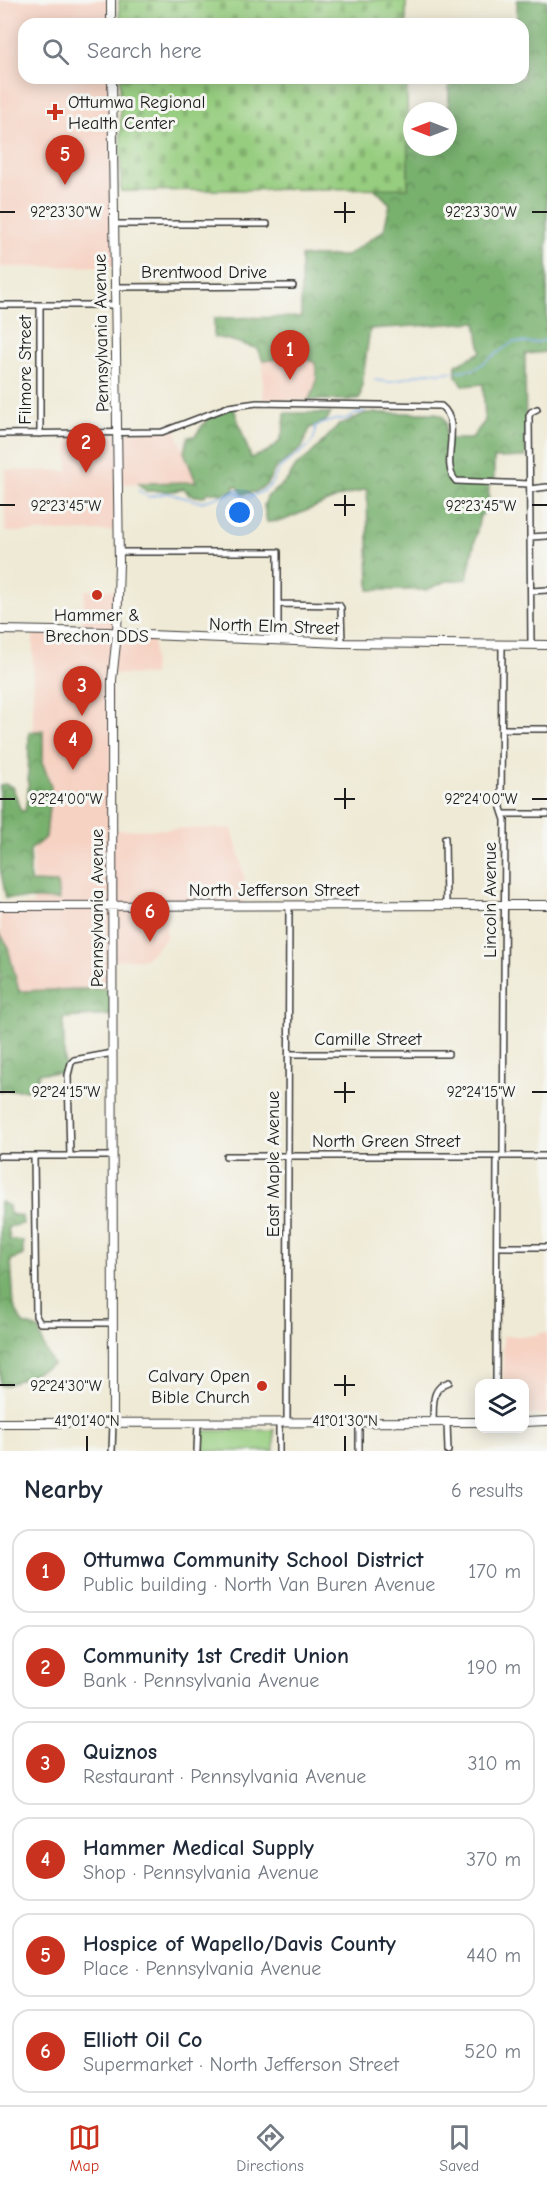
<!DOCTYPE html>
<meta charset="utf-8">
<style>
body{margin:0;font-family:"Comic Neue",sans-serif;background:#f6f6f7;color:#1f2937}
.controls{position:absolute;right:18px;bottom:18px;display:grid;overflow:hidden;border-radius:12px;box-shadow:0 3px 15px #0003}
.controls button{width:54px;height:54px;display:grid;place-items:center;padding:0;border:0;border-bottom:2px solid #e0e1e3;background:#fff;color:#1f2937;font:30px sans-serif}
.compass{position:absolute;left:403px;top:102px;width:54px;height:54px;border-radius:50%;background:#fff;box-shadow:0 3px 15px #0003;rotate:270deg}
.you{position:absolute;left:240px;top:513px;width:21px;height:21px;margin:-15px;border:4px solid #fff;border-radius:50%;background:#1a73e8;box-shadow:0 0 0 9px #1a73e833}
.badge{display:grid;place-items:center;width:39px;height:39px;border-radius:50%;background:#c8321e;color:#fff;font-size:20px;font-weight:700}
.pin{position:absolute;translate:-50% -50px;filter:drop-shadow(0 2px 3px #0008)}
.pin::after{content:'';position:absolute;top:32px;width:21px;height:18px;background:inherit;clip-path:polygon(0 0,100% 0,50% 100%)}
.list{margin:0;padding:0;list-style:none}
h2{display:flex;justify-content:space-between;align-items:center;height:78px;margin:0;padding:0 24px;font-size:26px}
h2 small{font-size:20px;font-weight:400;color:#747a83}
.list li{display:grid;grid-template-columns:39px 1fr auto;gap:18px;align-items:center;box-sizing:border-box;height:84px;margin:0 12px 12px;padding:0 12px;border:2px solid #e0e1e3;border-radius:18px}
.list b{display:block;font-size:22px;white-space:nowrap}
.list p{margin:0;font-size:20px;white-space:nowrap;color:#747a83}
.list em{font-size:20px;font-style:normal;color:#747a83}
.icon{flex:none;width:33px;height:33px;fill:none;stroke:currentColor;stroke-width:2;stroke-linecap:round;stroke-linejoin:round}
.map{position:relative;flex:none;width:547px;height:1451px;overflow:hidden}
.search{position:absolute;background:#fff;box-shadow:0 3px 15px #0003;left:18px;right:18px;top:18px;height:66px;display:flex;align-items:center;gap:15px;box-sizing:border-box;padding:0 21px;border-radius:18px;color:#747a83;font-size:22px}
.sheet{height:654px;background:#fff}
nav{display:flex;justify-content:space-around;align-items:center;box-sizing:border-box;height:84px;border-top:2px solid #e0e1e3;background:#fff;font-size:16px;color:#747a83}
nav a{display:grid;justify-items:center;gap:3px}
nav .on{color:#c8321e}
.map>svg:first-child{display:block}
.built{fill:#f6d2c3}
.forest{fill:url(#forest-crowns);stroke:#4a6645;stroke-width:1.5}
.cemetery{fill:url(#cemetery-stones);stroke:#59744e;stroke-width:1.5}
.park{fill:#96cd7f;stroke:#59744e;stroke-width:1.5}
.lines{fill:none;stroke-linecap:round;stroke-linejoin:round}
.stream{stroke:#82b0ec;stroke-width:1.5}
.street-casing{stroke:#3c3b38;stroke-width:8}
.secondary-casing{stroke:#3c3b38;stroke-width:10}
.street{stroke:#fff;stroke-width:5}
.secondary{stroke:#fff;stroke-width:8}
.ticks{fill:none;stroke:#1c1c1c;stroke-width:2}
.poi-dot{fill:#c8321e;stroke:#f6f6f2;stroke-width:2}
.labels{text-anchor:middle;stroke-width:6;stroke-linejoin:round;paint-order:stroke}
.poi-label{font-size:18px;fill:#1c1c1c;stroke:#f6f6f2;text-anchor:start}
.street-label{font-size:18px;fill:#1c1c1c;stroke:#f6f6f2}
.ticks-label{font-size:15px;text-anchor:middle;fill:#1c1c1c;stroke:#f6f6f2;stroke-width:6;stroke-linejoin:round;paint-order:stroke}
</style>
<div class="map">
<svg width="547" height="1451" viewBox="0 0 547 1451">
<defs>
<pattern id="forest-crowns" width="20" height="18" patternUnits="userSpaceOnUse" patternTransform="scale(1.5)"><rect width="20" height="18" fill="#78b06e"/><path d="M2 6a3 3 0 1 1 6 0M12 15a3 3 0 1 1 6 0" fill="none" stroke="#628e5a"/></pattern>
<pattern id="cemetery-stones" width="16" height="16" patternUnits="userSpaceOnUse" patternTransform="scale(1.5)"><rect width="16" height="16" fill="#96cd7f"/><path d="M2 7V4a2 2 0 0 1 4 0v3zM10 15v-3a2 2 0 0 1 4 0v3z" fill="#81af6d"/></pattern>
</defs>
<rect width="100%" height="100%" fill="#f6f6f2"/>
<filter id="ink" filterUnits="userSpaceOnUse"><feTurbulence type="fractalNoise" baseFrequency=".0167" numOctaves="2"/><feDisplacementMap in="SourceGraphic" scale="12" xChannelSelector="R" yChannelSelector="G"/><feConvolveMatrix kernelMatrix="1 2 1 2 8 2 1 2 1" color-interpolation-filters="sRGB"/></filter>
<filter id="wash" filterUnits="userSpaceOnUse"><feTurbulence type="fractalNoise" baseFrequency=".008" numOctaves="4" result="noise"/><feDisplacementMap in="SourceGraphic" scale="24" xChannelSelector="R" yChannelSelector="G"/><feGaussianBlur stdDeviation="1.35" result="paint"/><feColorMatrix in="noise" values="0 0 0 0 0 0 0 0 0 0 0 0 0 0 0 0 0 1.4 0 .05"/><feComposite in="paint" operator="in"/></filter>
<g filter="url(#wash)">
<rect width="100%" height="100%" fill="#efead5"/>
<path class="built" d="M0,0H108V24H24V78H109L115,266L0,267Z
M290,356L306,358L315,363L318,377L315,389L308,400H266L263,404V361Z
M175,429L196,482L118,484L119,531L5,532V470L68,471V433H117Z
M85,590H119L117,633L154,636L153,675L112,674V830L232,828L244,875V905H167L166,938L145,959L113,960V988L19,991L7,944L0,934V906L33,905V631H82Z
M538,1333H547V1414L525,1415L524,1384L503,1383V1336H538Z"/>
<path class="forest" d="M517,0H547V352L525,354L526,457L494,458V480L489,481L488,510L480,516L467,579L447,581L426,590H369L367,489L339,497L282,521L267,522L264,506L267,497L287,480L296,466L310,455L339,425L366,413H436L443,416L446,423V439H471L485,421L483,384L464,386L456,376V365L481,352L476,322L370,329L360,398L350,400H308C317,387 318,379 315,363C298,353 281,359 263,361L258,349L233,341L214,337V318L301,317V256H346L384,230L390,204L374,188H408L407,121L412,126V147H448L449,78H523V24H517Z
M233,406L251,458C278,449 284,442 285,413H331L326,421L310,428L302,448L275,469L267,484L256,492L243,494L237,486H234V490L222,494L209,492L203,497L189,495L184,488L174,491H146L138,483L196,482L184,452L188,437L195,436L211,414Z
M43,730V764L51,786L46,837L30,850V882L57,883L59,900L6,898L0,868V785L5,784L13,787L21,811H25L28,792L29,732Z
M0,934L7,944L19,991L113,988V1015L63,1018L65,1073H39L35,1089L0,1091Z
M0,1202L9,1206L10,1214L22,1216L23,1224L8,1227L10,1240L23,1241V1255L11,1260L14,1306L23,1324L39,1329L43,1345L53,1365L5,1386L0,1385Z"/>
<path class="cemetery" d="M119,0H406V24H120Z
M120,78H407L408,188L121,191Z"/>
<path class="park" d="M274,1430V1451H203V1431Z"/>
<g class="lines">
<path class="stream" d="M374,380L389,382L429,372L440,373L475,369L513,342L533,343L547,340
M138,490L148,497L167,493L201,502L236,492L246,498C257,495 267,491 273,481C275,477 277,471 280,468C291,457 320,446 315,426L335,420L349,418L355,414L365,411"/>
</g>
</g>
<g filter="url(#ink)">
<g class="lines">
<g class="street-casing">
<path id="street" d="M114,224H267
M116,287L293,286
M0,305H116
M0,434L162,432L228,407L257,403L441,406C464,424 439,463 456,481L529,484
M40,434V306
M530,489L547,487
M530,537L547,536
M119,552H278V641
M531,591L547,590
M278,604L339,605L341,608L342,643
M502,645L501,808L505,820L503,1156
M531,645L529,416L531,412L537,409
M502,729H547
M503,814H547
M445,838L446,905
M289,1054H448
M0,1156H113
M34,1156L36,1316L40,1323H113
M70,1156L68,1075L71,1063L74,1060L113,1053
M226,1156H547
M497,1247H547
M496,1384L497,1156
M359,1422V1451
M433,1422C434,1405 430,1388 449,1382
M447,1422L448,1451
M279,1423V1451
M287,1423L289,905
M112,1451L113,1423
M197,1451L198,1423"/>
</g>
<g class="secondary-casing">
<path id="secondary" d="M111,0V24
M112,78L119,562L117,634L112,680L113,1423
M0,630L108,632L149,635L342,643L547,645
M0,906L547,905
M524,1422L547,1421
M0,1423L480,1422"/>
</g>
<use href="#street" class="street"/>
<use href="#secondary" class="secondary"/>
</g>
</g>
<path class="ticks" d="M345,202V223M0,212H15M334,212H355M532,212H547M345,495V516M0,505H15M334,505H355M532,505H547M345,788V809M0,799H15M334,799H355M532,799H547M345,1082V1103M0,1092H15M334,1092H355M532,1092H547M345,1375V1396M0,1385H15M334,1385H355M87,1436V1451M345,1436V1451"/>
<g class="poi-dot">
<path d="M52 103h6v6h6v6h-6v6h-6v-6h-6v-6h6z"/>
<circle cx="97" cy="595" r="6"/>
<circle cx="262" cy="1386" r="6"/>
</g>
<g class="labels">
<g class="poi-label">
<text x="68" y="108">Ottumwa Regional<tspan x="68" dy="21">Health Center</tspan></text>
<text x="97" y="621" text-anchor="middle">Hammer &amp;<tspan x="97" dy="21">Brechon DDS</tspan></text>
<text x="250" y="1382" text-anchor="end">Calvary Open<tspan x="250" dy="21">Bible Church</tspan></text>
</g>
<g class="street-label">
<text x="204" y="278">Brentwood Drive</text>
<text transform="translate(101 333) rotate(-91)" y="6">Pennsylvania Avenue</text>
<text transform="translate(25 370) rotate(-90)" y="6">Filmore Street</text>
<text transform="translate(274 626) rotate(2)" y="6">North Elm Street</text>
<text x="274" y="896">North Jefferson Street</text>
<text transform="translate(490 900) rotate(-90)" y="6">Lincoln Avenue</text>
<text transform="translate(97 908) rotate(-90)" y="6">Pennsylvania Avenue</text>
<text x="368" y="1045">Camille Street</text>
<text x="386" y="1147">North Green Street</text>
<text transform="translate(273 1164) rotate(-90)" y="6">East Maple Avenue</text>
</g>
</g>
<g class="ticks-label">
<text x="481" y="217">92°23'30"W</text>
<text x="66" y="217">92°23'30"W</text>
<text x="481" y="511">92°23'45"W</text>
<text x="66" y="511">92°23'45"W</text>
<text x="66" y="804">92°24'00"W</text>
<text x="481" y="804">92°24'00"W</text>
<text x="66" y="1097">92°24'15"W</text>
<text x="481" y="1097">92°24'15"W</text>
<text x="66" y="1391">92°24'30"W</text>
<text x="87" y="1426">41°01'40"N</text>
<text x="345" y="1426">41°01'30"N</text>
</g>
</svg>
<div class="controls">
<button><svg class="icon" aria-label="layers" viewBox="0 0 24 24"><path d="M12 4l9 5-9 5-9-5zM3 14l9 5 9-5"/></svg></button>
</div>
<svg class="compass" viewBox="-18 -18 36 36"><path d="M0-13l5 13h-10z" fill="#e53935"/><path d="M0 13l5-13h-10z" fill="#747a83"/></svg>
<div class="you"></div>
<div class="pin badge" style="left:290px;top:380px">1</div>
<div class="pin badge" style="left:86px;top:473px">2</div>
<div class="pin badge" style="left:82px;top:716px">3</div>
<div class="pin badge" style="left:73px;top:770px">4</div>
<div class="pin badge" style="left:65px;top:185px">5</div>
<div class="pin badge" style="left:150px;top:942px">6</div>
<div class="search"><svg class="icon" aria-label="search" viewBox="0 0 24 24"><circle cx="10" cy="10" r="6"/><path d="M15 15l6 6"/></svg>Search here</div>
</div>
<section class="sheet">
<h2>Nearby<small>6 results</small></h2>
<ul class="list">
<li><span class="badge">1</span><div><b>Ottumwa Community School District</b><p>Public building · North Van Buren Avenue</p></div><em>170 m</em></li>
<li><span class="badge">2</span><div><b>Community 1st Credit Union</b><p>Bank · Pennsylvania Avenue</p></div><em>190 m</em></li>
<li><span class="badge">3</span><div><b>Quiznos</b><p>Restaurant · Pennsylvania Avenue</p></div><em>310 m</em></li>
<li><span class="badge">4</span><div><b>Hammer Medical Supply</b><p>Shop · Pennsylvania Avenue</p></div><em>370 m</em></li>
<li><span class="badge">5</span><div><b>Hospice of Wapello/Davis County</b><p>Place · Pennsylvania Avenue</p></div><em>440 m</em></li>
<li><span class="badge">6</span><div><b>Elliott Oil Co</b><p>Supermarket · North Jefferson Street</p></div><em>520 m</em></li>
</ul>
</section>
<nav>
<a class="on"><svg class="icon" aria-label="map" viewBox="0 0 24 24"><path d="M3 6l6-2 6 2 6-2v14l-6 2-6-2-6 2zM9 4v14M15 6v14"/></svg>Map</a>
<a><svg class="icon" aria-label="directions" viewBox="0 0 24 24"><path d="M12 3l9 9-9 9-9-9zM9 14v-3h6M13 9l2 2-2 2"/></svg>Directions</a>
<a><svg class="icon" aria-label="saved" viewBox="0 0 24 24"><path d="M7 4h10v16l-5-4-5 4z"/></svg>Saved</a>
</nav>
